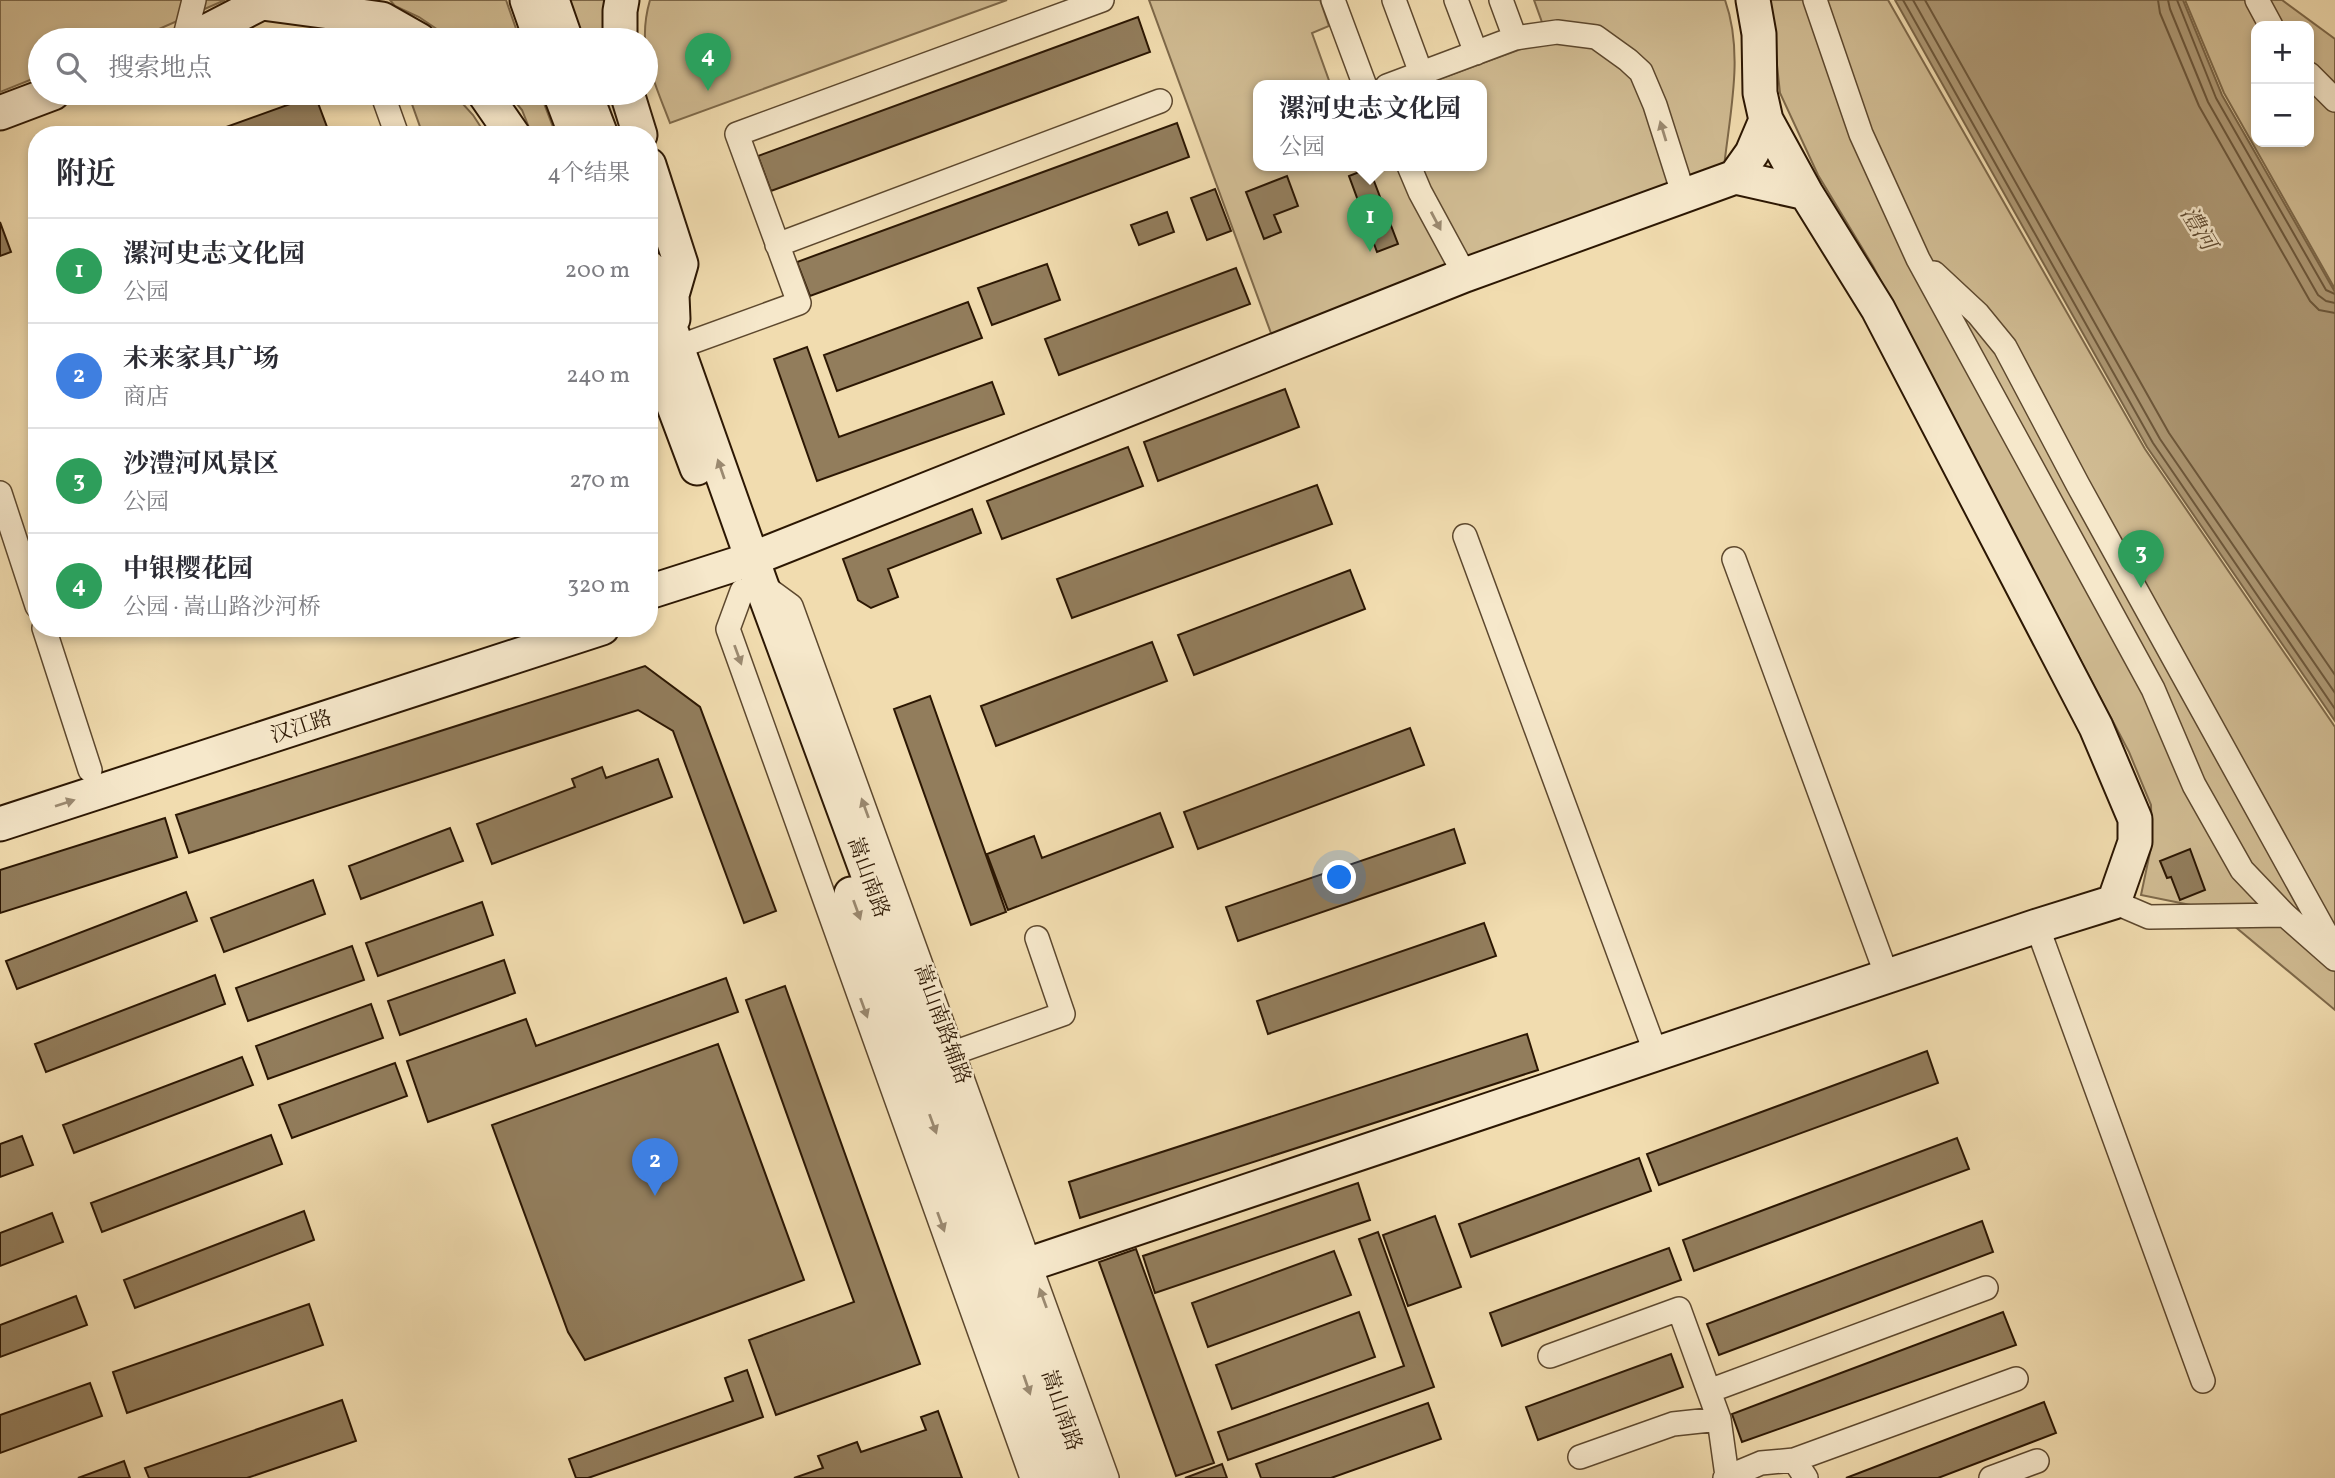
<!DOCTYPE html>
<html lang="zh">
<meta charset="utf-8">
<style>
body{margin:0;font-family:Vollkorn,"Noto Serif SC",serif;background:#f7f7f7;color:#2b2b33}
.controls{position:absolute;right:21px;top:21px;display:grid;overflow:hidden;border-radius:14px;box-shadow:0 4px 10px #0003}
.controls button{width:63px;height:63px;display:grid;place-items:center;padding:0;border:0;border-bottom:2px solid #e1e1e2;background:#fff;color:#2b2b33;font:35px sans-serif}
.you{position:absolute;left:1340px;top:878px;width:24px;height:24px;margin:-18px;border:5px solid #fff;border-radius:50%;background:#1a73e8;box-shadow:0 0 0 10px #1a73e833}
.badge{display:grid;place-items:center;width:46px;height:46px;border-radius:50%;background:#8f2418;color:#fff;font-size:23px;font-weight:700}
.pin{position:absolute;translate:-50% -58px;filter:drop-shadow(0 2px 4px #0008)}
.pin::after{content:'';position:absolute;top:37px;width:24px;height:21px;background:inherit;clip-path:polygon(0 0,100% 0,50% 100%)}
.popup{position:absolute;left:1253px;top:80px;width:234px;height:91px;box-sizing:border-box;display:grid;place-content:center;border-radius:14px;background:#fff;filter:drop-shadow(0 2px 5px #0005);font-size:23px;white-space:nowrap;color:#7c7c81}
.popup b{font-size:26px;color:#2b2b33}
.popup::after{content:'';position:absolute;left:50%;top:100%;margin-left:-14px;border:14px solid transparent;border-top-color:#fff}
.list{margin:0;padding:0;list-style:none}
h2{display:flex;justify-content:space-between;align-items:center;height:91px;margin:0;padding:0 28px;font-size:30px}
h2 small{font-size:23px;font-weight:400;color:#7c7c81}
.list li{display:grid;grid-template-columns:46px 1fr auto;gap:21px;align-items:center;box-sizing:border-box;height:105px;padding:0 28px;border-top:2px solid #e1e1e2}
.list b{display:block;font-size:26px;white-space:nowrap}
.list p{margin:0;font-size:23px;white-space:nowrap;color:#7c7c81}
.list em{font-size:23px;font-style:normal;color:#7c7c81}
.icon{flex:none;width:38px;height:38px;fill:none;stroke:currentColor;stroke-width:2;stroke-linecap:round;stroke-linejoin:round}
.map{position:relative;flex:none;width:2335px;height:1478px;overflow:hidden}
.search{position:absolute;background:#fff;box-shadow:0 4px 10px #0003;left:28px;top:28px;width:630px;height:77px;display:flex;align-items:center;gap:18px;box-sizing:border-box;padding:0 24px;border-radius:38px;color:#7c7c81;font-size:26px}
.panel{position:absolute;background:#fff;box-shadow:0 4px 10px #0003;left:28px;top:126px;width:630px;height:511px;border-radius:28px}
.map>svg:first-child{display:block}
.green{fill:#d0bb92;stroke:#7e694a;stroke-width:2;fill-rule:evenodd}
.water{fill:#ae9975;stroke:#7a6547;stroke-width:2}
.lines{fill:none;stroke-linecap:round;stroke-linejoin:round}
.shore{stroke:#6d583c;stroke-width:2}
.building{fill:#927d5c;stroke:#2c1703;stroke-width:2}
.street-casing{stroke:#5d482e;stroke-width:26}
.secondary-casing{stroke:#2c1703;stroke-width:37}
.street{stroke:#f6e8cb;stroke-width:23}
.secondary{stroke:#f6e8cb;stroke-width:33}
.oneway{fill:#9b8a71}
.labels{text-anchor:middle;stroke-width:5;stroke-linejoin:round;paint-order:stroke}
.street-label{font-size:21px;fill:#2c1703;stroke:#f6e8cb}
.water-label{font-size:23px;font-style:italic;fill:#604b31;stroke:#f6e8cb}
</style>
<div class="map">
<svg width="2335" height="1478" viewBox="0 0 2335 1478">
<rect width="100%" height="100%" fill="#f1dcaf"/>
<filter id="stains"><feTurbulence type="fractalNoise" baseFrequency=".00286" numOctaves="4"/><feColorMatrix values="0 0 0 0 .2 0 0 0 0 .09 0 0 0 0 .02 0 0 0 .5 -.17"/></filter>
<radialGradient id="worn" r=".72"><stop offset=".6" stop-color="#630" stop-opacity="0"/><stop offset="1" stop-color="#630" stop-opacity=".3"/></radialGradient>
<path class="green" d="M0,0H225L134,40H40V76L0,92Z
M390,0H506L520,40H453L419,17L395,6Z
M569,0H606L604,40H583Z
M650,0H1007L670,123C653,78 636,48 650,0Z
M1149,0H1320L1329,26L1312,33L1331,86H1258V166H1482V86H1420L1548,39L1534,0H1725C1744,53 1730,112 1724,167L1272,336Z
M1770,0H1888L2145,449L2335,727V1010L2215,910L2141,895L2152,843L2151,805L2129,752L1873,266L1818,175L1780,93Z
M2185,0H2282L2335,39V289L2224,93ZM2256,26H2309V142H2256Z
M408,93H453L473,115L486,135H423Z
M508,93H540L556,135H532L522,110Z"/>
<path class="water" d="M1895,0H2183L2222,95L2335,292V721L2147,447Z"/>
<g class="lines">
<path class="shore" d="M1903,0L2153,443L2335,709
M1913,0L2160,439L2335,693
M1925,0L2169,433L2335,675
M2158,0L2160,13L2199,106L2310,301L2319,310L2335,313
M2168,0L2170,9L2208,102L2318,295L2326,301L2335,303
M2177,0L2216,98L2326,290L2335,294"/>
</g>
<path class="building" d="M1138,17L1150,52L771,191L758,156Z
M315,95L327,127L307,135H204Z
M1177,123L1189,157L810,296L797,262Z
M1369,168L1398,244L1377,252L1349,176Z
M1287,176L1298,206L1274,215L1281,232L1264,239L1246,192Z
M1215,189L1231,231L1207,240L1191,198Z
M1167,212L1174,232L1139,245L1131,225Z
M0,222L11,252L0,256Z
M1047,264L1060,300L992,325L978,288Z
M1236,268L1250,304L1059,375L1045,339Z
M968,302L982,338L837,391L824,355Z
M807,347L839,437L992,382L1004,414L817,481L774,359Z
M1285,389L1299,427L1158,481L1144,442Z
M1128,447L1143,486L1002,539L987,501Z
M1317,485L1332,524L1072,618L1057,579Z
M972,509L981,533L888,569L898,597L871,608L858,600L843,559Z
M1350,570L1365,609L1194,675L1178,635Z
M1152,642L1167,681L996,746L981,706Z
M645,666L700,707L776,911L744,923L673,731L638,710L189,853L176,815Z
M930,696L1006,912L971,925L894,709Z
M1410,728L1424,765L1198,849L1184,812Z
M658,759L672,797L492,864L477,824L575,787L572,779L602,767L606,778Z
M1160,813L1173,847L1008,910L987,854L1034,836L1042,858Z
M165,818L177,857L0,913V870Z
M450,828L463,861L361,899L349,866Z
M1454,829L1465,863L1238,941L1226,907Z
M2190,849L2205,890L2180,900L2171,877L2167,878L2160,861Z
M313,880L325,914L224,952L211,918Z
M186,892L197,921L17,989L6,961Z
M482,902L493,935L378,976L366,943Z
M1484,923L1496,956L1268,1034L1257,1001Z
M352,946L364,980L248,1021L236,988Z
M504,960L515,993L400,1035L388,1001Z
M215,975L225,1004L46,1072L35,1044Z
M726,978L738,1012L428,1122L407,1061L526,1019L536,1046Z
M785,986L920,1364L776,1415L749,1340L854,1302L746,1000Z
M371,1004L383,1038L268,1079L256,1046Z
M1527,1034L1538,1070L1080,1218L1069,1182Z
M718,1044L804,1280L585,1360L568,1332L492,1125Z
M1927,1051L1938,1083L1659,1185L1647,1154Z
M242,1057L253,1085L74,1153L63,1125Z
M395,1063L407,1096L292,1138L279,1105Z
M271,1135L282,1164L102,1232L91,1203Z
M22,1136L33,1165L0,1177V1144Z
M1957,1138L1969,1169L1694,1271L1683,1240Z
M1639,1158L1651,1191L1471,1257L1459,1224Z
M1358,1183L1370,1220L1155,1293L1143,1256Z
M304,1211L314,1240L135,1308L124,1280Z
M52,1213L63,1242L0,1266V1233Z
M1435,1216L1461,1287L1408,1306L1383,1235Z
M1982,1221L1993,1252L1719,1355L1707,1324Z
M1378,1232L1434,1387L1228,1460L1218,1432L1404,1366L1359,1239Z
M1669,1248L1681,1280L1502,1346L1490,1313Z
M1136,1249L1214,1463L1176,1476L1099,1262Z
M1334,1251L1351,1295L1208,1347L1192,1303Z
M76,1296L87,1325L0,1357V1325Z
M309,1304L323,1345L127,1413L113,1372Z
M1359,1312L1375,1357L1232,1409L1216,1365Z
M2003,1312L2016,1345L1742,1442L1732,1414Z
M1671,1354L1683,1387L1538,1440L1526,1407Z
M747,1370L763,1417L588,1478H576L569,1459L733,1401L725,1378Z
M90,1383L102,1416L0,1453V1415Z
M342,1400L356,1441L247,1478H149L145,1468Z
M2044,1402L2056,1433L1938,1478H1846Z
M1428,1403L1441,1439L1331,1478H1261L1256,1464Z
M938,1411L962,1478H794L823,1468L818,1456L857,1442L861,1452L926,1430L921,1417Z
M124,1461L130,1478H78Z
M1222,1464L1227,1478H1185Z"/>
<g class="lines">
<g class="street-casing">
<path id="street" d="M1333,0L1365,86
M1394,0L1421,73
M1456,0L1476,53
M1815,0L1861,134L1918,259L2153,689L2194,785L2242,870L2285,915L2335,959
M2257,0L2271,26
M353,13L363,40
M1515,38L1557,32L1596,37L1628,60L1641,72L1655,105L1684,196
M184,40L194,0
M2309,74L2335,100
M1387,86L1515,38L1501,0
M382,93L397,135
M1409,166L1420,192L1465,275
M777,245L1160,101
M1934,273L1978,314L2005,347L2078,485L2335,950
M678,347L799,303L737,134L1102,0
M0,493L37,606
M1465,536L1656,1054
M1734,559L1887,976
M761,584L791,606L1107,1478
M742,591L728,629L1032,1478
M44,628L90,770
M2114,902L2149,917L2285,915
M2037,926L2203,1381
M939,1058L1063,1014L1037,938
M1550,1356L1679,1309L1719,1419L1727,1476
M1709,1391L1986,1288
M1580,1457L1673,1424L1719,1419
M1794,1460L2016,1379
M1725,1478L1761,1463L1794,1460L1806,1478
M1991,1478L2037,1461"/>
</g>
<g class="secondary-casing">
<path id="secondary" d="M527,0L541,40
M552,0L566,40
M262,3L382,19L419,40
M190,40L267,0
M620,40V11L622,0
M484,93L513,135
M560,93L576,135
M585,93L601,135
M627,93L640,135
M0,113L53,93
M649,165L681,264L672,295L673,319
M1735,177L1806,193
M649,268L761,584L1013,1269L1086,1478
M649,340L697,468
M649,592L752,559L1465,275L1735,177L1752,153L1766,120
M0,824L602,628
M851,894L1059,1478
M988,1278L2037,926L2114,902L2135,842V819L2096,727L1878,309L1806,193L1766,120L1760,93L1759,34L1753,0"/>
</g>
<use href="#street" class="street"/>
<use href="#secondary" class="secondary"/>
</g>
<defs><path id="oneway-solid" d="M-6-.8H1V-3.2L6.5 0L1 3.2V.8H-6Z" transform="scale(1.75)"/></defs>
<g class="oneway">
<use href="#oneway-solid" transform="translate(1663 131) rotate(-107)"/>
<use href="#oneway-solid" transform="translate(1436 221) rotate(62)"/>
<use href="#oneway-solid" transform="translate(721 469) rotate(-109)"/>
<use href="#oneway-solid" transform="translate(738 655) rotate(70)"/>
<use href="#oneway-solid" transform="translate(65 803) rotate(-18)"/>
<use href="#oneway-solid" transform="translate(865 808) rotate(-110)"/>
<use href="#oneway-solid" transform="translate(857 910) rotate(70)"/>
<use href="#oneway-solid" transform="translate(864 1008) rotate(70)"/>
<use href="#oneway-solid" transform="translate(933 1124) rotate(70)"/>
<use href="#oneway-solid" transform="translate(941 1222) rotate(70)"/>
<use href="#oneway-solid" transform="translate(1043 1298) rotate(-110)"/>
<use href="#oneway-solid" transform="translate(1027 1385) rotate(71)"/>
</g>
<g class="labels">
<g class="street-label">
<text transform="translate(301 726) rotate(-18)" y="7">汉江路</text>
<text transform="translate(869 877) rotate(70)" y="7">嵩山南路</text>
<text transform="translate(943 1024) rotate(70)" y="7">嵩山南路辅路</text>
<text transform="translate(1062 1410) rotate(71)" y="7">嵩山南路</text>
</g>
<g class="water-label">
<text transform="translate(2199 228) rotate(59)" y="8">澧河</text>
</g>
</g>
<rect width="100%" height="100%" filter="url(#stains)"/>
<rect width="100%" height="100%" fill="url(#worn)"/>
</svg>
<div class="controls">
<button>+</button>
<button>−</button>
</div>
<div class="you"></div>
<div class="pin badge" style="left:1370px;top:252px;background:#2e9e5b">1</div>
<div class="popup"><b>漯河史志文化园</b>公园</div>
<div class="pin badge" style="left:655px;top:1196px;background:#3f7fe0">2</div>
<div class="pin badge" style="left:2141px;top:588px;background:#2e9e5b">3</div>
<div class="pin badge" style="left:708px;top:91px;background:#2e9e5b">4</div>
<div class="search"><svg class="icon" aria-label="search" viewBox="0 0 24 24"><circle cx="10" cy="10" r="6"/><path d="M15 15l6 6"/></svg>搜索地点</div>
<section class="panel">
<h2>附近<small>4个结果</small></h2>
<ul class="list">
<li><span class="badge" style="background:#2e9e5b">1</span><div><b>漯河史志文化园</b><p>公园</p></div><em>200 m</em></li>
<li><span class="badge" style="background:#3f7fe0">2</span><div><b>未来家具广场</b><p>商店</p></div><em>240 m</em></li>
<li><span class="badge" style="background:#2e9e5b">3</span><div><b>沙澧河风景区</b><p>公园</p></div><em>270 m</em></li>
<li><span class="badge" style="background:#2e9e5b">4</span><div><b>中银樱花园</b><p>公园 · 嵩山路沙河桥</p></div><em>320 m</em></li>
</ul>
</section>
</div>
